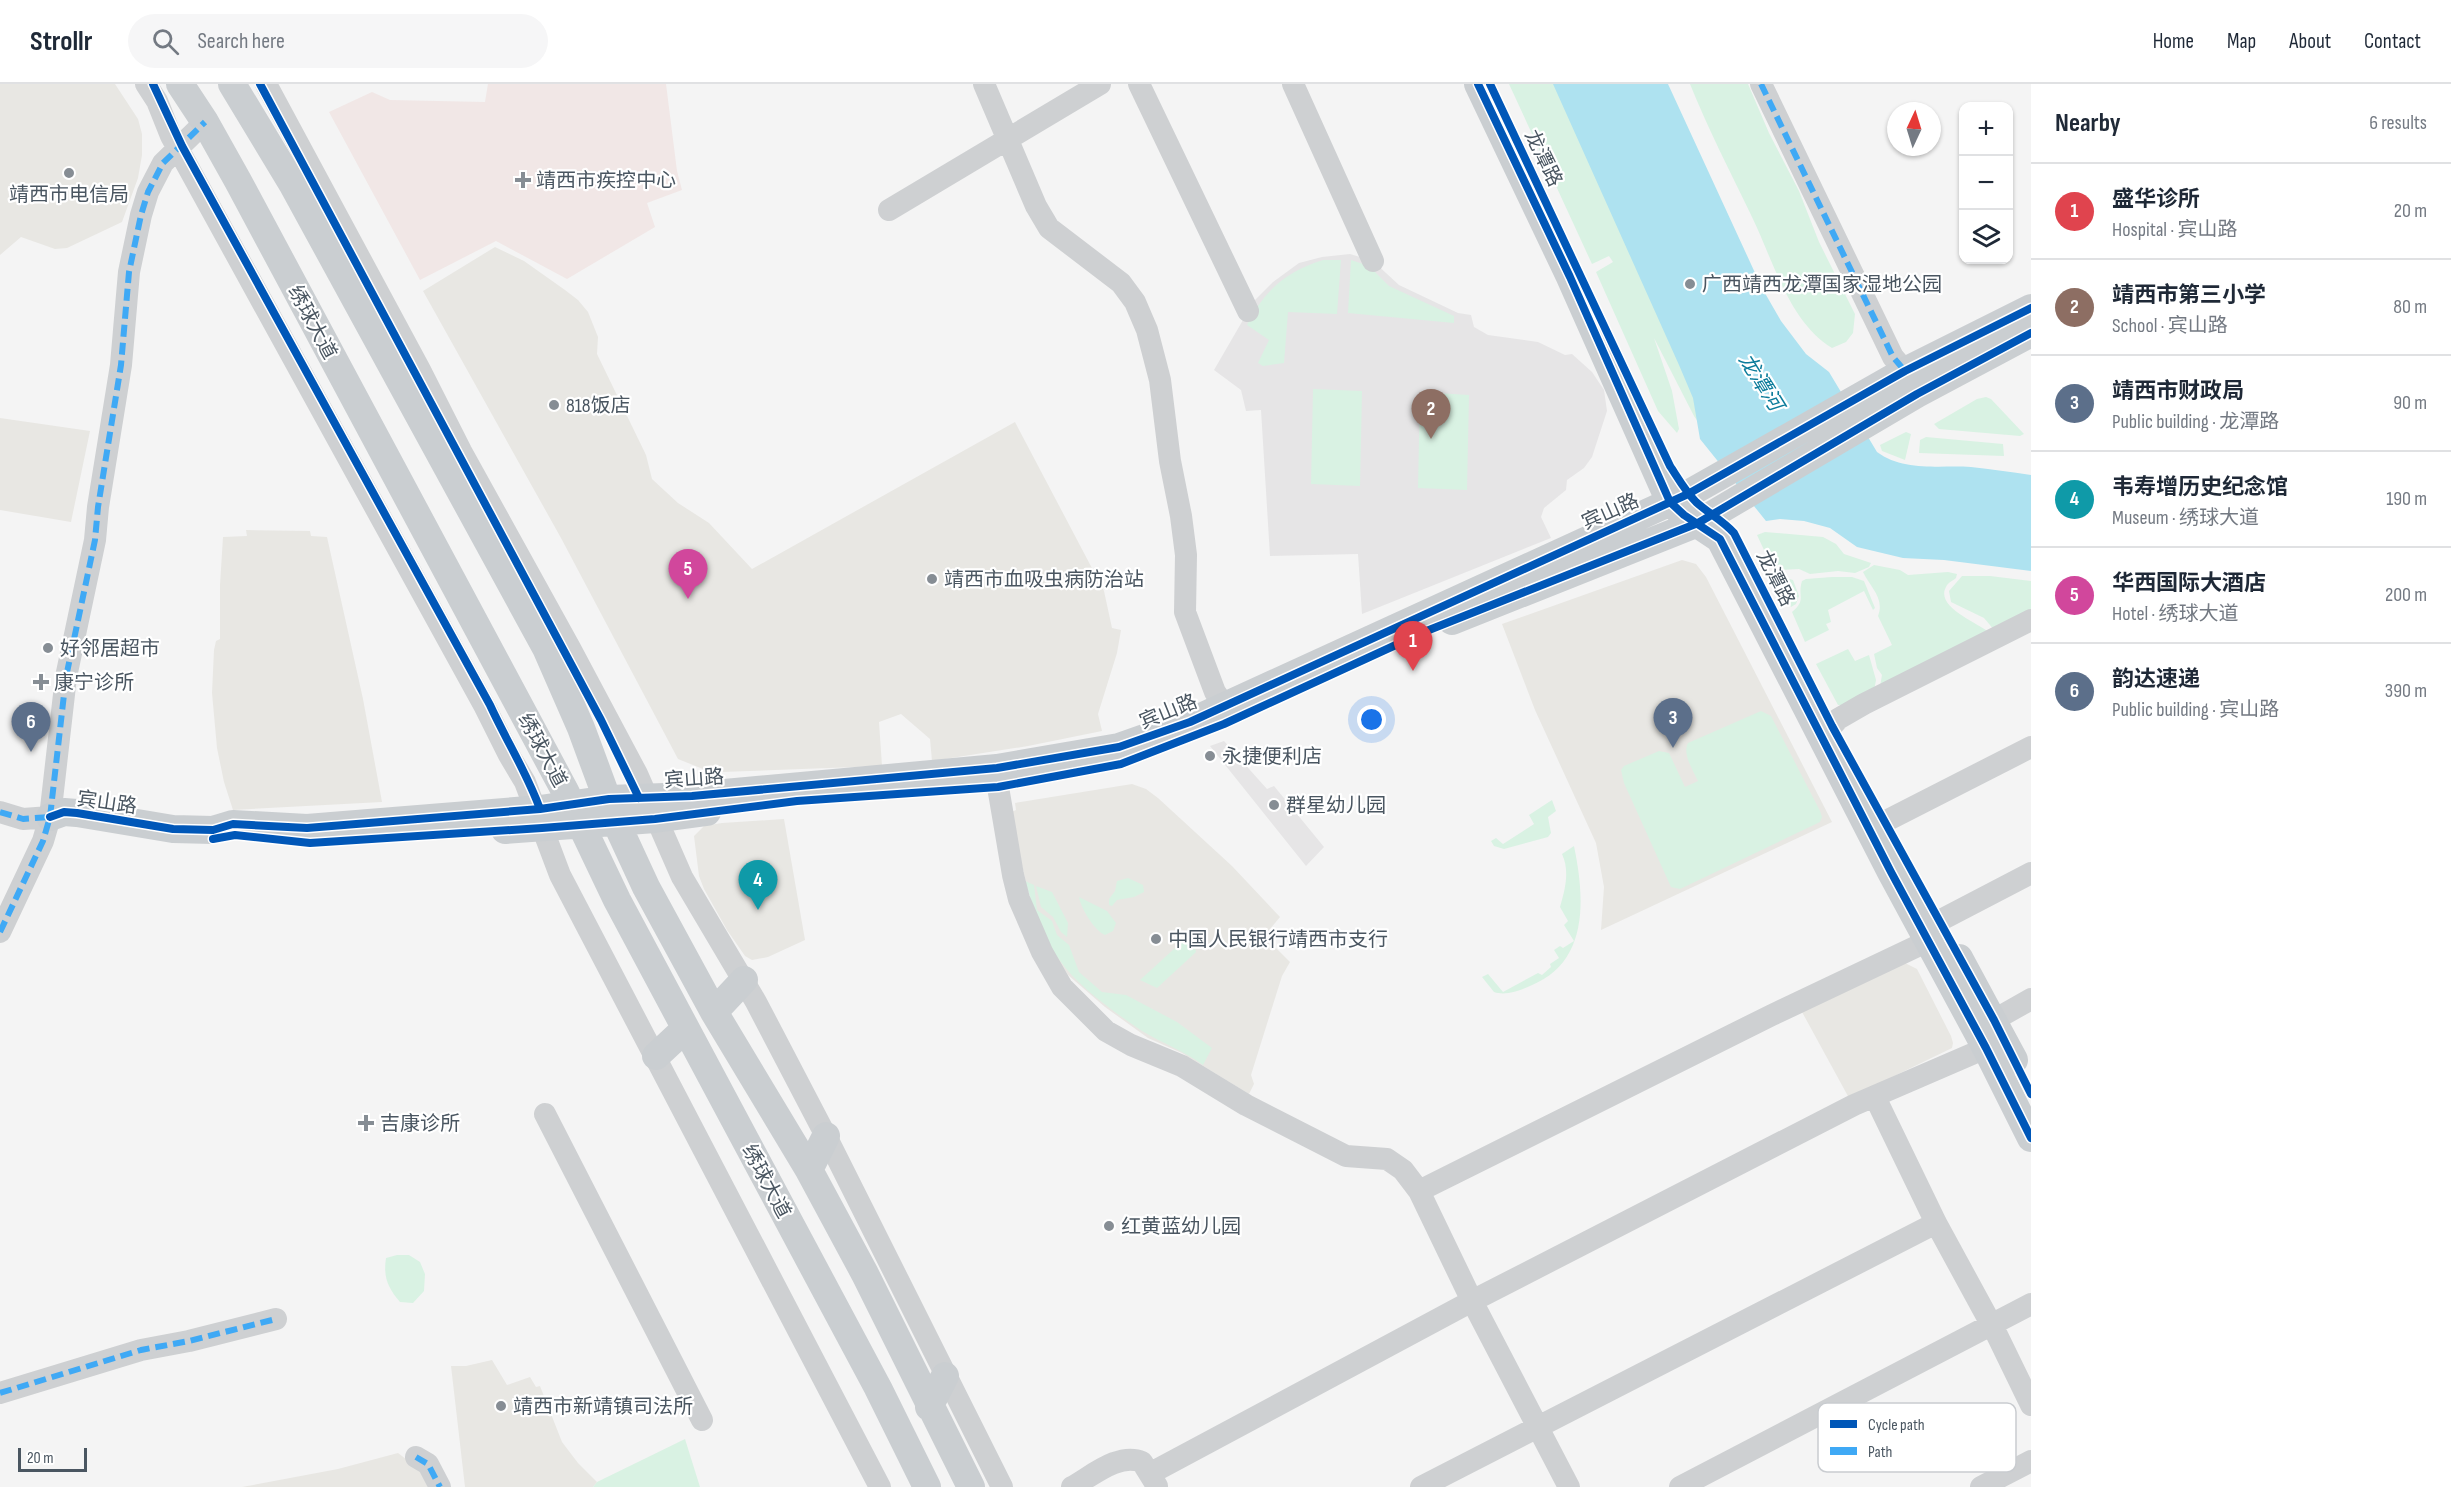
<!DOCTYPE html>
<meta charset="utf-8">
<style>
body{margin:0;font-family:"Sofia Sans Condensed","Noto Sans SC",sans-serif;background:#f6f6f7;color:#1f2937}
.controls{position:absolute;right:18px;top:18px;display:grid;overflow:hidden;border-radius:12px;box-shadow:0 2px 4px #0004}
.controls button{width:54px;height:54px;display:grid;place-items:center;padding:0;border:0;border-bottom:2px solid #e0e1e3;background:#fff;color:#1f2937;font:30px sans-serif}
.compass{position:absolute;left:1887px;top:18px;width:54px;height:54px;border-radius:50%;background:#fff;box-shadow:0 2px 4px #0004;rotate:4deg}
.scale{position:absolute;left:18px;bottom:15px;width:69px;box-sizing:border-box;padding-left:6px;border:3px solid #4a5661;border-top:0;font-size:16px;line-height:21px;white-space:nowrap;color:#4a5661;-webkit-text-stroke:4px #fff;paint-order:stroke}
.you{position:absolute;left:1372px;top:636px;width:21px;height:21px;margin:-15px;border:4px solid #fff;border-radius:50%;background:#1a73e8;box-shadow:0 0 0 9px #1a73e833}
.badge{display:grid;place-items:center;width:39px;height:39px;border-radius:50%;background:#868d94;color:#fff;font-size:20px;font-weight:700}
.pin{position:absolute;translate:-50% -50px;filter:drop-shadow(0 2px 3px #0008)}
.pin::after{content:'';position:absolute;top:32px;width:21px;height:18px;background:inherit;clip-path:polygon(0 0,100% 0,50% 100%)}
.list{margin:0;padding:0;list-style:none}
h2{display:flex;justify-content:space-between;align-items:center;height:78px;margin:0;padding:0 24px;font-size:26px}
h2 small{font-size:20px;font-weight:400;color:#747a83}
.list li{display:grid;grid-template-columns:39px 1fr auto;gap:18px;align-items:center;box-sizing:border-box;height:96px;padding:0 24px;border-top:2px solid #e0e1e3}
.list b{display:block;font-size:22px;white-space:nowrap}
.list p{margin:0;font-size:20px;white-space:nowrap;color:#747a83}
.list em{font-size:20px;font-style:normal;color:#747a83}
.icon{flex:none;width:33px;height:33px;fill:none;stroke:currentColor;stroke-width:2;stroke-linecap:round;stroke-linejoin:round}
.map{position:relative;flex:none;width:2031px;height:1403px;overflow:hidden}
header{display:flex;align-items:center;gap:36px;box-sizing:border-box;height:84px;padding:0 30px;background:#fff;border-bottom:2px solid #e0e1e3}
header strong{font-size:28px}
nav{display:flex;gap:33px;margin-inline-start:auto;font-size:21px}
.search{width:420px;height:54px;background:#f6f6f7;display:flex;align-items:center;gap:15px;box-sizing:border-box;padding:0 21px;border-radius:33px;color:#747a83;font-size:22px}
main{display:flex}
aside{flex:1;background:#fff}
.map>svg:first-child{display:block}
.commercial{fill:#e8e7e3}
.education{fill:#e6e5e6}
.medical{fill:#f1e7e6}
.green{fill:#d9f2e3}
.water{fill:#aee2f0}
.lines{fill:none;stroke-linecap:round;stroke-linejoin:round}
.minor{stroke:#ced0d2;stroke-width:22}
.major{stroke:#caced1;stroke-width:28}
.quiet{stroke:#3fa9f5;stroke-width:6;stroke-dasharray:12 6;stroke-linecap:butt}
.cycleway-casing{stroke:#fff;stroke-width:11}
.cycleway{stroke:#0057b8;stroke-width:8}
.poi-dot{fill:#868d94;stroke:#fff;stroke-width:2}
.labels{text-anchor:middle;stroke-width:4.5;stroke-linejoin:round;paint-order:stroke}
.street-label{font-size:20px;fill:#4a5661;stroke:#fff}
.poi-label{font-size:20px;fill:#4a5661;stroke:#fff;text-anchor:start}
.water-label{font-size:21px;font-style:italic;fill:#0c7c9b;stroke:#fff}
.key{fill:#fff;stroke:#c9ccd0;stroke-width:1.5}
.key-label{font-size:16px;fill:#4a5661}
</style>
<header>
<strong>Strollr</strong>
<div class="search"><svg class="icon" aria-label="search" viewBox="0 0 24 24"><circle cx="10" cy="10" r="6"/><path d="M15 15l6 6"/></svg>Search here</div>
<nav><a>Home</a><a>Map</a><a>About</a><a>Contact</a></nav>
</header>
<main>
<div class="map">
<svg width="2031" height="1403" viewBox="0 0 2031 1403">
<rect width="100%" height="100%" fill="#f4f4f4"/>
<path class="commercial" d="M0,0H115L138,35L142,50V71L138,94L122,138L67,164L55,165L21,153L0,171Z
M495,163L524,177L565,206L578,216L588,228L598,253L597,270L646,371L652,395L678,419L709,439L752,485L1015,338L1104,507L1112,544L1121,546L1117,569L1098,630L1102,647L1028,662L932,677L930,655L901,630L879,638L882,682L721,688L703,685L678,675L561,454L423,207Z
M0,334L90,347L71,438L0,426Z
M246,446L310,447L311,452L327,453L363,615L382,718L233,726L224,698L217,664L212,609L214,566L216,557L220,555V501L223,453L247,452Z
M1682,476L1696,480L1706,493L1832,738L1601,846L1604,803L1596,759L1535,626L1502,540Z
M1132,700L1146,705L1158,714L1232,782L1280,833L1264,852L1290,878L1282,892L1271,927L1251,991L1254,1000L1249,1010L1182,969L1148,954L1105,923L1068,891L1046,858L1028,806L1009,729L1016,726L1015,719Z
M784,735L805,856L768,873L752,876L745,872L727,846L704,805L699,792L694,752L704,742L722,739Z
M1905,879L1917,885L1951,952L1953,959L1952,964L1849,1014L1802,928Z
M492,1276L507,1301L530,1293L536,1303L540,1302L562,1358L578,1379L597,1398L593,1403H465L451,1282H466Z
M398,1369L419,1385L428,1403H242L338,1385Z"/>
<path class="education" d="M1350,170L1373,177L1399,201L1458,229L1471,231L1474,243L1488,251L1538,258L1565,271L1572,270L1592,288L1604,306L1607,327L1592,373L1584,384L1567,396L1566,406L1544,424L1541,433L1551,454L1362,530L1358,470L1270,472L1261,326L1246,327L1241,306L1214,286L1254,217L1273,198L1299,179L1322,173Z
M1224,657L1267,705L1274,702L1324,763L1306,782L1210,662Z"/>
<path class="medical" d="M488,0H666L677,87L682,106L647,119L655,143L567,195L496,157L420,196L329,28L372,8L390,16L485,18Z"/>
<path class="green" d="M1509,0H1643L1707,351L1694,332L1654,254L1672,307L1679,345L1677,349L1658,327L1596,188L1613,178L1609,172L1592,180Z
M1690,0H1748L1769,49L1799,107L1819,158L1855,230L1853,249L1846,258L1832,264C1789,238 1773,176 1752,133C1731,89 1708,45 1690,0Z
M1323,176H1341L1337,230L1288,228L1284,279L1263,282L1258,279L1269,256L1247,241C1265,206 1285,188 1323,176Z
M1351,176L1369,182L1389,202L1454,232V239L1348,229Z
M1313,305L1362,307L1360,402L1311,400Z
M1420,308L1469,311L1467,406L1418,404Z
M1986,313L1991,315L2024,350L2020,352L1939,345L1934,340L1977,315Z
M1906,348L1911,350L1905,376L1882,367L1880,361Z
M1926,353L2003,360L2004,372L1919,369L1920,356Z
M1765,448L1823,453L1836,460L1844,470L1871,479L1869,483L1855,489L1838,487L1810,490L1799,485L1780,486L1771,481L1757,451Z
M1874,481L1900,486L1908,491L1948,488L1957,490L1956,494C1953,497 1948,498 1946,503C1935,523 1977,538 1990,549L1880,603L1882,591L1877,584L1874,570L1892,561L1878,532C1885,514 1870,503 1863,488Z
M1962,492H1990L2031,497V529L1995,547L1984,534L1951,518L1949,507Z
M1783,493L1793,496L1799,512L1796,520L1791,523L1777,495Z
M1832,493H1852L1864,497L1875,524L1873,526L1864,507L1828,526L1831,538L1826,540L1829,546L1805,558L1792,528C1807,515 1797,513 1802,497L1806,495Z
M1848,565L1855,577L1869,571L1876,596L1874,607L1844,621H1838L1816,580Z
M1761,627L1771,632L1820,727L1822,733L1820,738L1680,805L1671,803L1624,699L1621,686L1624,682L1659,667L1669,669L1685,703L1698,697C1693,686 1682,670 1688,659Z
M1552,716L1556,727L1548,733L1551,749L1548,753L1504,765L1494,762L1491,757L1496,754L1503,760L1534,740L1529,731Z
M1574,762C1585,815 1589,879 1530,902C1519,907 1505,912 1494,908L1482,893L1488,890L1503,908L1538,889L1542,891L1551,883L1550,880L1559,874L1554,866L1560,862L1563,864L1574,857L1564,841L1568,837L1560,823C1565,806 1570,787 1562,770Z
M1128,794L1143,801L1144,808L1134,813L1117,816L1112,822L1109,821V815L1115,807L1117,797Z
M1025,797L1034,801L1037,826L1052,837L1057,851L1069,861L1079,888L1102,908L1126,911L1177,938L1212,964L1203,981C1184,967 1162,959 1142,947C1113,927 1078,903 1058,874C1042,852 1033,822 1025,797Z
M1036,802L1052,808L1068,839L1067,853L1061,848L1053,833L1041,823Z
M1079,813L1107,827L1116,839L1113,847L1105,851C1095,847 1081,825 1079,813Z
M1185,855L1195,864L1196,868L1157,904L1140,896Z
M397,1171H409L420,1178L425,1190L424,1207L413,1219L400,1218C388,1204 383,1193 386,1174Z
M685,1355L700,1403H593L597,1398Z"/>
<path class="water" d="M1553,0H1668L1762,204L1781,237L1806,270L1829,288L1877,368C1904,388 1940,381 1971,383C1991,385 2011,388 2031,391V487L1944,476L1903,474L1857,463L1830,444L1804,437L1780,435L1766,437L1700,355L1693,314L1679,281Z"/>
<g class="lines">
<path class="minor" d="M146,0L157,17L171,52L485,623L509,671L525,698L560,791L880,1403
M266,0L420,286L461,367L570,564L637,690L682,793L756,918L826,1052L1002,1403
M984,0L1036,122L1049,144L1121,199L1135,218L1147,246L1160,296L1170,377L1181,432L1186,471L1185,528L1215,608L1224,621
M1139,0L1248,227
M1293,0L1373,177
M1761,0L1893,273L1905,287
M889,126L1100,0
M1832,642L1838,635L1864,620L2031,536
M998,703L1013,791L1019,815L1042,868L1062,903L1106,947L1131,961L1182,982L1246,1021L1346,1072L1387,1075L1403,1086L1419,1107L1472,1217L1569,1403
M0,728L23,735L50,733
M1886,737L2031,663
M1939,837L2031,789
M0,848L43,757L50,733L66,593L95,456L98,423L121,281L129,188L141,131L148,108L163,79L205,38
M1994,936L2031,915
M1875,1013L1936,1139L1997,1251L2031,1321
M545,1030L702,1336
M1419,1107L1772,931L1928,857
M0,1309L141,1266L189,1257L276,1235
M416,1373L428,1380L440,1403
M1151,1389L1472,1217L1854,1021L1986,964
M1072,1403C1092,1392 1119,1368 1142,1378L1157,1402
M1421,1403L1936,1139
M1680,1403L2031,1220
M1981,1403L2031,1377"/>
<path class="major" d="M180,0L205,38L238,97L565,707L617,816L878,1304L927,1403
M232,0L293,101L546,564L581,644L615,736L646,803L714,928L809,1086L865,1190L971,1403
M1478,0L1570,193L1670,418L1684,431L1720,455L1891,788L1986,964L2031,1054
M1452,537L1698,439L1917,310L2031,249
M50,733L64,728L77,729L173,745L213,746L233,740L307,744L540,725L609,715L692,712L997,684L1119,663L1190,638L1688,410L1905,287L2031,224
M505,746L655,735L707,728
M1959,874L2014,976
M714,928L744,896
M656,972L685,945
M809,1086L826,1052
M929,1323L945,1292"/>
<path class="quiet" d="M1761,0L1893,273L1905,287
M0,728L23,735L50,733
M0,848L43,757L50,733L66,593L95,456L98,423L121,281L129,188L141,131L148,108L163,79L205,38
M0,1309L141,1266L189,1257L276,1235
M416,1373L428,1380L440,1403"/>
<g class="cycleway-casing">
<path id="cycleway" d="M153,0L182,62L490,621C506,656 527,689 540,725
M260,0L601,636L639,714
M1478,0L1570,193L1670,418L1684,431L1720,455L1891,788L1986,964L2031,1054
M1490,0L1670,382C1678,394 1685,407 1696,418C1708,429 1722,436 1734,449L1832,642L1994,936L2031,1010
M50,733L64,728L77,729L173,745L213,746L233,740L307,744L540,725L609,715L692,712L997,684L1119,663L1190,638L1688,410L1905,287L2031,224
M213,755L235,751L310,759L542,744L655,735L797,717L998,703L1121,680L1224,640L1424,548L1698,439L1917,310L2031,249"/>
</g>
<use href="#cycleway" class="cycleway"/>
</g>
<g class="poi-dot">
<circle cx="69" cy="89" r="6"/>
<path d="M520 87h6v6h6v6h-6v6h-6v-6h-6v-6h6z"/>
<circle cx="1690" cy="200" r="6"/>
<circle cx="554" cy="321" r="6"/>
<circle cx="932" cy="495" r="6"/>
<circle cx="48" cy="564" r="6"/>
<path d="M38 589h6v6h6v6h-6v6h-6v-6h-6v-6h6z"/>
<circle cx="1210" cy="672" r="6"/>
<circle cx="1274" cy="721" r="6"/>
<circle cx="1156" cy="855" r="6"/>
<path d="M363 1030h6v6h6v6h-6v6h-6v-6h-6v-6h6z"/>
<circle cx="1109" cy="1142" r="6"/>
<circle cx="501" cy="1322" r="6"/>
</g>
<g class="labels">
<g class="street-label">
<text transform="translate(1544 74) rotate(64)" y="7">龙潭路</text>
<text transform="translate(313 238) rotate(62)" y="7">绣球大道</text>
<text transform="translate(1610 427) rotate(-24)" y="7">宾山路</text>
<text transform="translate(1776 494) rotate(63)" y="7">龙潭路</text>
<text transform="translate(1168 627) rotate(-22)" y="7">宾山路</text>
<text transform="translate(543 666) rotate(62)" y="7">绣球大道</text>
<text transform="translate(694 694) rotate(-4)" y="7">宾山路</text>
<text transform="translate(107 718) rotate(8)" y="7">宾山路</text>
<text transform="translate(767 1097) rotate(62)" y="7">绣球大道</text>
</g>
<g class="poi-label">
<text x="536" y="103">靖西市疾控中心</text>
<text x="69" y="117" text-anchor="middle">靖西市电信局</text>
<text x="1702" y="207">广西靖西龙潭国家湿地公园</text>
<text x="566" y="328">818饭店</text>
<text x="944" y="502">靖西市血吸虫病防治站</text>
<text x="60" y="571">好邻居超市</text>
<text x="54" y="605">康宁诊所</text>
<text x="1222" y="679">永捷便利店</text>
<text x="1286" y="728">群星幼儿园</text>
<text x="1168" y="862">中国人民银行靖西市支行</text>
<text x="380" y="1046">吉康诊所</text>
<text x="1121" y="1149">红黄蓝幼儿园</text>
<text x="513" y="1329">靖西市新靖镇司法所</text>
</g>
<g class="water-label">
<text transform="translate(1761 298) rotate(58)" y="7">龙潭河</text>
</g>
</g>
<rect x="1818" y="1319" width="198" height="69" rx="9" class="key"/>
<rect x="1830" y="1336" width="27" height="8" fill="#0057b8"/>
<rect x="1830" y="1363" width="27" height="8" fill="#3fa9f5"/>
<g class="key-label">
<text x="1868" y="1346">Cycle path</text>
<text x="1868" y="1373">Path</text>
</g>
</svg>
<div class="controls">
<button>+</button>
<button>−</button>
<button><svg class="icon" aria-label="layers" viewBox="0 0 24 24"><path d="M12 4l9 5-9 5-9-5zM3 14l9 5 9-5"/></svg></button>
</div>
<svg class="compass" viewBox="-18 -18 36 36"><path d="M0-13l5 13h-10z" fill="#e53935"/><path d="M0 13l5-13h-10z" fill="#747a83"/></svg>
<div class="scale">20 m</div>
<div class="you"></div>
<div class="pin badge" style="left:1413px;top:587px;background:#e0444e">1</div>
<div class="pin badge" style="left:1431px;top:355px;background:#8d6e63">2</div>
<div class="pin badge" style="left:1673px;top:664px;background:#5c6f8a">3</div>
<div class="pin badge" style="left:758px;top:826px;background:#0f9aa8">4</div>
<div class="pin badge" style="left:688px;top:515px;background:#d1479c">5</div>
<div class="pin badge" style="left:31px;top:668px;background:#5c6f8a">6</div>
</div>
<aside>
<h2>Nearby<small>6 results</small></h2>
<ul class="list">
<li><span class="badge" style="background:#e0444e">1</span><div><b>盛华诊所</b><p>Hospital · 宾山路</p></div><em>20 m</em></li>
<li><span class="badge" style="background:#8d6e63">2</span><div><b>靖西市第三小学</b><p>School · 宾山路</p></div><em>80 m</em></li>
<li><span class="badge" style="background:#5c6f8a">3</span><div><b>靖西市财政局</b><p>Public building · 龙潭路</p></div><em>90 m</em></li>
<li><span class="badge" style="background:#0f9aa8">4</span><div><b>韦寿增历史纪念馆</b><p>Museum · 绣球大道</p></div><em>190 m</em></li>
<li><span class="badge" style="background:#d1479c">5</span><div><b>华西国际大酒店</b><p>Hotel · 绣球大道</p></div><em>200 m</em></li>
<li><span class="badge" style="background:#5c6f8a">6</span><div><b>韵达速递</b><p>Public building · 宾山路</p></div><em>390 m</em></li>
</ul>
</aside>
</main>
